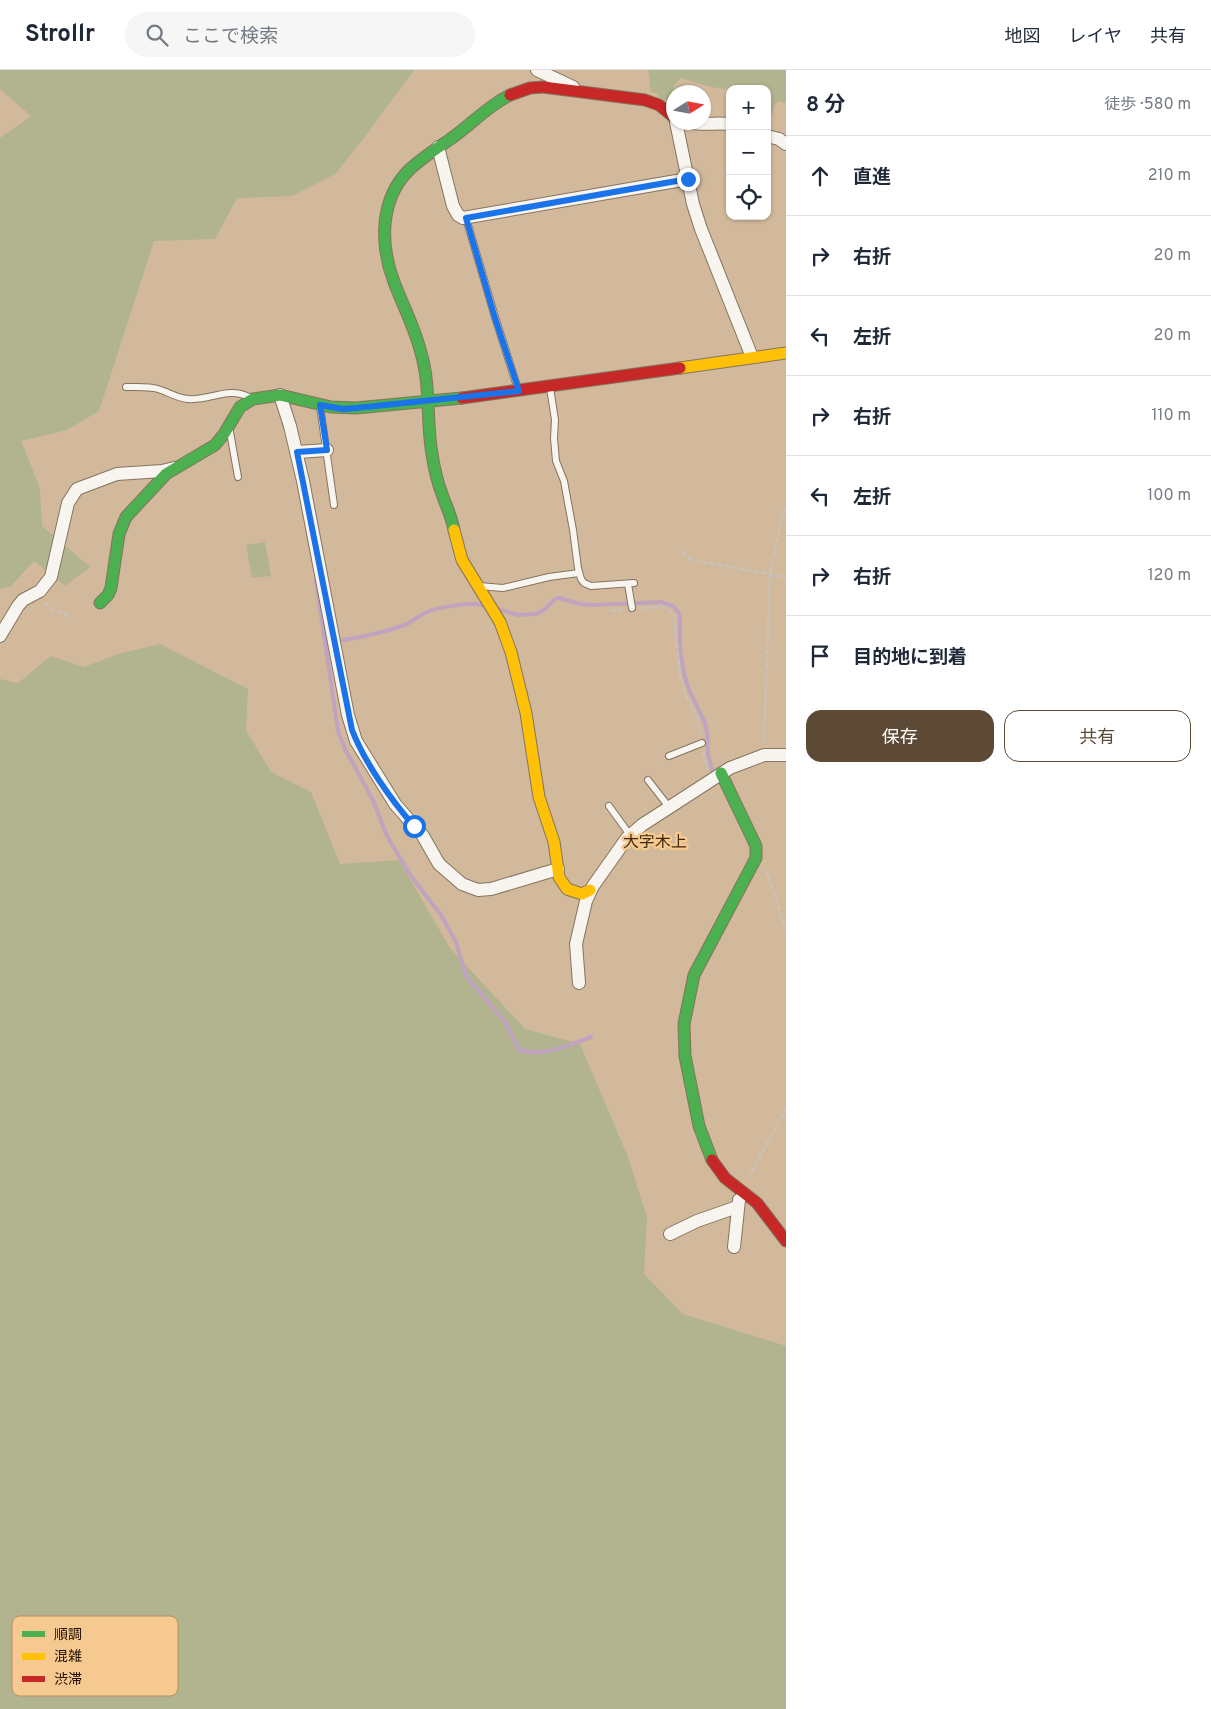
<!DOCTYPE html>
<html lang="ja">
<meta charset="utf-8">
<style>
body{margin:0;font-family:Overpass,"Noto Sans JP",sans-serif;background:#f6f6f7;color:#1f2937}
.controls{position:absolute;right:15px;top:15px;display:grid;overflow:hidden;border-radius:10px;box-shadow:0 1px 4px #0004}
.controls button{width:45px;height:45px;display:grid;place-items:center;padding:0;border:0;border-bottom:1px solid #e0e1e3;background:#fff;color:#1f2937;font:25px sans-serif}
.compass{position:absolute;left:666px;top:15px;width:45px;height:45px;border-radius:50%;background:#fff;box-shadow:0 1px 4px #0004;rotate:79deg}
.stop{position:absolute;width:15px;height:15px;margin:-11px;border:4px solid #1a73e8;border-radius:50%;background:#fff}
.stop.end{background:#1a73e8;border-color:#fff;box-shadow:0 1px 5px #0008}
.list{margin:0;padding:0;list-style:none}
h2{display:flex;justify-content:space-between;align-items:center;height:65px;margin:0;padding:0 20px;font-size:21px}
h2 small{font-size:16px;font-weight:400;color:#747a83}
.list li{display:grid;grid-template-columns:32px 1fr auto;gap:15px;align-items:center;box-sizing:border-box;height:80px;padding:0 20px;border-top:1px solid #e0e1e3}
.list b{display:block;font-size:19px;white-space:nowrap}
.list em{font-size:16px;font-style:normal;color:#747a83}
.actions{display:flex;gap:10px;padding:15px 20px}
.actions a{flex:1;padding:11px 0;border:1px solid #5d4a36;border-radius:15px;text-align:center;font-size:18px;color:#5d4a36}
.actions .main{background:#5d4a36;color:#fff}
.icon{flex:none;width:28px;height:28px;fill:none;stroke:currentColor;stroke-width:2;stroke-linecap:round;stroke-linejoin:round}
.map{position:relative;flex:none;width:786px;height:1639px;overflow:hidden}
header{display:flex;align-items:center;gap:30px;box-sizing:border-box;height:70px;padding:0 25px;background:#fff;border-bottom:1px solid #e0e1e3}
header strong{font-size:24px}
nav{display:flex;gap:28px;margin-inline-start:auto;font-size:18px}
.search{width:350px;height:45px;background:#f6f6f7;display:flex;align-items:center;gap:12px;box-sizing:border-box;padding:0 18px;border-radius:28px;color:#747a83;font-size:19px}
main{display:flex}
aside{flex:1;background:#fff}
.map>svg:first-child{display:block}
.green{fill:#b1b48e}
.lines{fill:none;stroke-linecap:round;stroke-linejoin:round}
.stream{stroke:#c0a3be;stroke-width:4}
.lane-casing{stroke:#85745e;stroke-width:8}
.street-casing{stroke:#85745e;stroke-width:14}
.fast-casing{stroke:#85745e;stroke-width:13}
.slow-casing{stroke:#85745e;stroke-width:13}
.jam-casing{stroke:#85745e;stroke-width:13}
.path{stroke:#c9c2b9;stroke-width:2.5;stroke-dasharray:5 2.5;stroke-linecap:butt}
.lane{stroke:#f8f4f0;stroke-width:6}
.street{stroke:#f8f4f0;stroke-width:12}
.fast{stroke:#4caf50;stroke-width:11}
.slow{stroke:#ffc107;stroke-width:11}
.jam{stroke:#c62828;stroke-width:11}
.route{stroke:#1a73e8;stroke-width:6}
.labels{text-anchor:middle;stroke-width:5;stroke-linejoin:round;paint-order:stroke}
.quarter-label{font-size:16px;fill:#3f2a0c;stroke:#f6c990}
.key{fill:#f6c990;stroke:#b59165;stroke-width:1}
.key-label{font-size:14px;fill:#1e0e00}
</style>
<header>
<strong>Strollr</strong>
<div class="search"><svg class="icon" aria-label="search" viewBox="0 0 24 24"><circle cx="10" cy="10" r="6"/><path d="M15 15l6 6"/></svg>ここで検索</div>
<nav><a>地図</a><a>レイヤ</a><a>共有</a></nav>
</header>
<main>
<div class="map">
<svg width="786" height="1639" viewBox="0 0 786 1639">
<rect width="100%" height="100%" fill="#d2b99b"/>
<path class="green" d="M0,0H414L364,68L335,104L292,126L237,128L215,169L154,171L99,341L67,360L21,371L40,418L42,456L90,497L65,516L34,491L10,517L0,519V68L31,46L0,19Z
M648,0H786V33L779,31L775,34L771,47L767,48V19H755L746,16L725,19L711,17L681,8L673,17L672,27L667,30L660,29L657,23L651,22Z
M265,472L271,506L252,508L246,475Z
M160,574L248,619L246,660L271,702L311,722L340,794L399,790L450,878L525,959L580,974L628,1087L647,1147L644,1204L683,1244L786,1276V1639H0V609L18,613L51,586L84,597L118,584Z"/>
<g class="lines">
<path class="stream" d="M316,510L338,661L345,679L373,730L387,766L411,806L441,845L456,872L466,906L505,952L519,980C547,987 566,976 591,967
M499,539L518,545L536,544L545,539L555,529L559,528L580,534L593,535L661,532L673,536L680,545V579L684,604L689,620L705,653L707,662L708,685L714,706
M326,572C352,570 377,564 402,556C412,553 419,545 429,541C441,537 470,532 482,535"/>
<g class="lane-casing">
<path id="lane" d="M466,148L495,247L518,319
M126,317C136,317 148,316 158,319C168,322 177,328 188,329C211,331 227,316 249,327
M550,318L555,350L554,368L556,391L564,411L573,460L578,498L581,509L584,513L591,516L634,513
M320,336L334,435
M230,362L238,407
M628,514L632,538
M479,516L503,518L549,507L579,503
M669,686L702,673
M648,710L669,737
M609,736L630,765"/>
</g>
<g class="street-casing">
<path id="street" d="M537,0L573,17
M676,52L693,134L701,159L752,287
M688,52C702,56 716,52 730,54
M767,66L779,69L786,74
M438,77L453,136L458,145L463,148L688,109
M280,325L290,356L303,411L348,645L356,671L395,734L423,766L439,794L462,814L478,820L491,819L558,799
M297,382L327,380
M0,566L18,536L23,530L40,521L51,507L68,433L77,419L117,404L162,401L174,398
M579,913L576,874L586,831L593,816L627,768L642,755L730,698L764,685H786
M670,1164L697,1151L737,1137
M734,1177L739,1130"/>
</g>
<g class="fast-casing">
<path id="fast" d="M454,460C452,447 446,436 442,424C437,411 434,397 432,384C426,350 431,316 421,283C415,258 403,236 394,212C380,175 379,129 410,99C422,88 436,79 449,70C470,56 487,36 510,25
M100,533L108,525L111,518L119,464L126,447L166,404L215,375L224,364L240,337L253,329L280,325L331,337L356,338L462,328
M712,1090L699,1056L685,986L684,954L694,905L756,788V776L721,703"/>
</g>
<g class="slow-casing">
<path id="slow" d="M680,298L786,283
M454,460L462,490L500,552L511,582L526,643L539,727L554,772L559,807L567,819L582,824L590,820"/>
</g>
<g class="jam-casing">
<path id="jam" d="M510,25L530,18L543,17L645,30L659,35L674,47
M462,328L680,298
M712,1090L725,1108L757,1133L786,1171"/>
</g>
<path class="path" d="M683,482L690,489L698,491L770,504L786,508
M45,533L55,541L70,546
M639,538L664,537L674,544L680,606L686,625L697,647L700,665
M611,541L624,539
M764,674L770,504L781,451L786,436
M703,682L708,699
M766,800L786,860
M748,1108L786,1039"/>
<use href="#lane" class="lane"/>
<use href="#street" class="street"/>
<use href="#fast" class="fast"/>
<use href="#slow" class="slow"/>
<use href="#jam" class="jam"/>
</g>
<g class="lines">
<path class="route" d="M414,756C391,730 365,693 352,660L297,382L327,380L320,335L343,339L356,338L519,321L495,248L466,148L688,109"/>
</g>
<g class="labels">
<g class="quarter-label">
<text x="655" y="777">大字木上</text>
</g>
</g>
<rect x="12" y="1546" width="166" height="80" rx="8" class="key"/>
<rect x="22" y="1561" width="23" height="6" fill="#4caf50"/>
<rect x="22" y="1583" width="23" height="7" fill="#ffc107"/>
<rect x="22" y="1606" width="23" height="6" fill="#c62828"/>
<g class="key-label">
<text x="54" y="1569">順調</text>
<text x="54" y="1591">混雑</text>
<text x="54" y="1614">渋滞</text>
</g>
</svg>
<div class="controls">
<button>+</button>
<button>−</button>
<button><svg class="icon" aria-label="locate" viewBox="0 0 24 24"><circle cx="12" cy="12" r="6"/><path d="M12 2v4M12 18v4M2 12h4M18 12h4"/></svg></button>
</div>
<svg class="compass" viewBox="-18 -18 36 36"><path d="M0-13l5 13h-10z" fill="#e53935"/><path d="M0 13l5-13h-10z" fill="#747a83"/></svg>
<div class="stop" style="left:414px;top:756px"></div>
<div class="stop end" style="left:688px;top:109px"></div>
</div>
<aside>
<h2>8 分<small>徒歩 · 580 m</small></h2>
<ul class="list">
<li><svg class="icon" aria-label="ahead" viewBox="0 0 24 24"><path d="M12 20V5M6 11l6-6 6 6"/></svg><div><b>直進</b></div><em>210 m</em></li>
<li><svg class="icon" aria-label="right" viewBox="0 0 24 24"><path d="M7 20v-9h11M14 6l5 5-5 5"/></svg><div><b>右折</b></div><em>20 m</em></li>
<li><svg class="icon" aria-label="left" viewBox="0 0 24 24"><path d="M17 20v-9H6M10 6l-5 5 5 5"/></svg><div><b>左折</b></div><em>20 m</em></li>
<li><svg class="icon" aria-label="right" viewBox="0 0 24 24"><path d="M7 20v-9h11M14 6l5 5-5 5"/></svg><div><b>右折</b></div><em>110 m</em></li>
<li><svg class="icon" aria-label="left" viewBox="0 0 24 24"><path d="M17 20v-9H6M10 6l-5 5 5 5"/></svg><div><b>左折</b></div><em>100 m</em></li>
<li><svg class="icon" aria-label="right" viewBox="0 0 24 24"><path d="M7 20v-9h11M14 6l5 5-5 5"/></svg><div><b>右折</b></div><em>120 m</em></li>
<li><svg class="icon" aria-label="arrive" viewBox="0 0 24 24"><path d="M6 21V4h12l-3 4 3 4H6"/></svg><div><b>目的地に到着</b></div></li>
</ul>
<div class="actions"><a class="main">保存</a><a>共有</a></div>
</aside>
</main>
